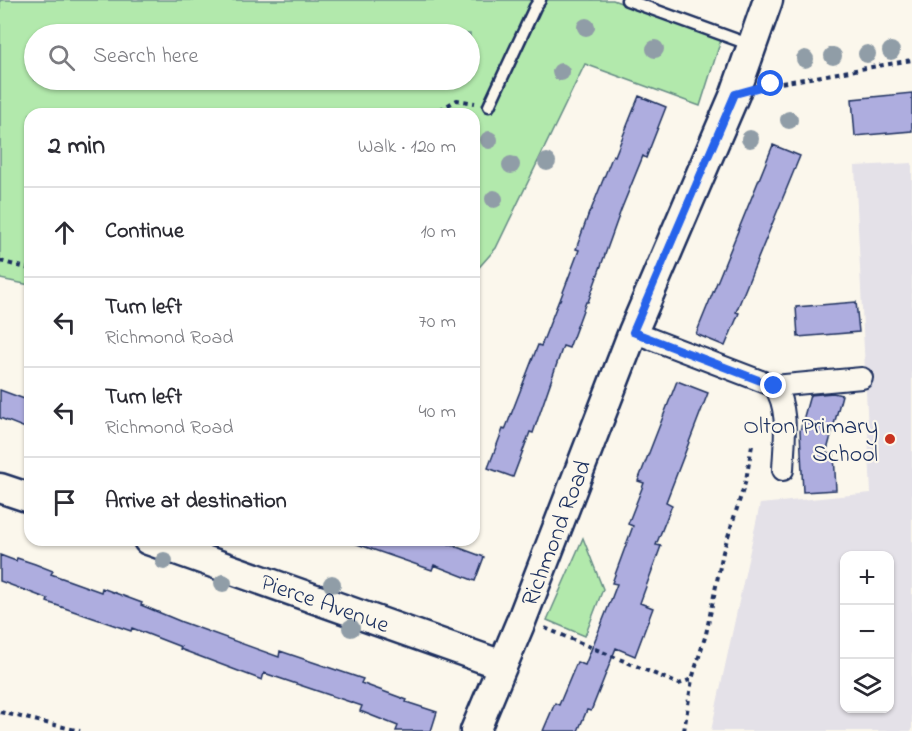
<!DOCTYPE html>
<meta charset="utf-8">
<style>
body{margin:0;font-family:"Indie Flower",sans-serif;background:#f2f2f3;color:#2b2b33}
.controls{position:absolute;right:18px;bottom:18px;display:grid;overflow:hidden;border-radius:12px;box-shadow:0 2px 4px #0004}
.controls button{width:54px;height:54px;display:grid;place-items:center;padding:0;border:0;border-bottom:2px solid #e1e1e2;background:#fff;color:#2b2b33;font:30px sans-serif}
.stop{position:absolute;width:18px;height:18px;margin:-14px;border:4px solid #2563eb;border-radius:50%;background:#fff}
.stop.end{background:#2563eb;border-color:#fff;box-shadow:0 2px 6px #0008}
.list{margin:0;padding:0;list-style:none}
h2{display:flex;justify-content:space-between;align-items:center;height:78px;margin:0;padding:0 24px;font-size:26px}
h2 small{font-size:20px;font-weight:400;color:#7c7c81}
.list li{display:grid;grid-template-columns:39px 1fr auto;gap:18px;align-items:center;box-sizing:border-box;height:90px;padding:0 24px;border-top:2px solid #e1e1e2}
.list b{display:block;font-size:22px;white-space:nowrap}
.list p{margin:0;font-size:20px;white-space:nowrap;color:#7c7c81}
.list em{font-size:20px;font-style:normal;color:#7c7c81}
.icon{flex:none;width:33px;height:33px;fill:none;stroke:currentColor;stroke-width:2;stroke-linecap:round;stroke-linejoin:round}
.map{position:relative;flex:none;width:912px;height:731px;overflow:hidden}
.search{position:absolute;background:#fff;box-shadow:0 2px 4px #0004;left:24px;top:24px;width:456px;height:66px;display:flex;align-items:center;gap:15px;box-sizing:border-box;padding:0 21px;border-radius:33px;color:#7c7c81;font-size:22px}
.panel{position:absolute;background:#fff;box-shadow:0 2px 4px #0004;left:24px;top:108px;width:456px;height:438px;border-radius:18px}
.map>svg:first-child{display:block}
.built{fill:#e4e1e8;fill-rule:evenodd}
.green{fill:#b2e9ac;stroke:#668c85;stroke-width:1.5;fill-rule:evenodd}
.building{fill:#aeaddf;stroke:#1b2f5e;stroke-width:1.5}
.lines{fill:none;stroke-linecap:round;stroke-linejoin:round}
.lane-casing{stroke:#1b2f5e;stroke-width:15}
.street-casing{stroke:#1b2f5e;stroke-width:24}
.secondary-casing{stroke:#1b2f5e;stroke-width:33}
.path{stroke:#1b2f5e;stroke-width:4;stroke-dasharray:4.5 4.5;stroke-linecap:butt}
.lane{stroke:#fbf7ec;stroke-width:10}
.street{stroke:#fbf7ec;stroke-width:20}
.secondary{stroke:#fbf7ec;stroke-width:28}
.tree{fill:#909da7}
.route{stroke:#2563eb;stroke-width:8}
.poi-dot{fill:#c8321e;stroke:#fbf7ec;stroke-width:2}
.labels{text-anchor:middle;stroke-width:4.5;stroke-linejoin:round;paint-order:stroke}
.poi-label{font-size:24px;fill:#1b2f5e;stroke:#fbf7ec;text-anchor:end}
.street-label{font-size:24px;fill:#1b2f5e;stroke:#fbf7ec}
</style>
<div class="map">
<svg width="912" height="731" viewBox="0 0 912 731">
<rect width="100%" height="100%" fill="#fbf7ec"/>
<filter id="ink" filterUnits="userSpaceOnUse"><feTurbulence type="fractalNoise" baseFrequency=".0167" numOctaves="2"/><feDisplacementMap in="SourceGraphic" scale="12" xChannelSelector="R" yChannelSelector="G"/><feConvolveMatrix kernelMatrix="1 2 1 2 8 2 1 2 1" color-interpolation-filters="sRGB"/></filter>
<g filter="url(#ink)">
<path class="built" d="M912,163V731H711L760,504L871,493L855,166ZM844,556H890V708H844Z"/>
<path class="green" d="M0,0H613L721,40L700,106L585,64L496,248L474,273V114H30V285L0,279ZM34,34H470V80H34Z
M583,538L603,589L585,636L547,620Z"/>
<path class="building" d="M912,93V131L855,136L852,99Z
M639,96L666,107L646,158L643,156L621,210L588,302H586L569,348L563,346L533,433L530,432L513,477L488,468L503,429L505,430L538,345L541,346L559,300H560L579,250L576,249L590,210H591L613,155L615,156Z
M773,145L800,156L736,312L739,313L725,346L696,334Z
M856,302L859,332L798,337L796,307Z
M677,381L708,393L666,502L672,505L656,545L661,546L640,603L653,608L635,656L616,648L591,711L587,710L578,731H543L555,703L559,705L577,662L585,665L609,605L617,584L612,583L633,526L628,524L644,483L638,481Z
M0,390L30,401V430L0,418Z
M833,393L842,395L826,454H834L836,490L803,492L800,431L810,395Z
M354,540H438L484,557L475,581L434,565L432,570L354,543Z
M0,555L16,561L17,558L35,564L53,571L51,574L101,592L102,588L142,603L141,605L182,622L279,657L280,651L363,679L361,683L407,700L406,702L437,712L431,731H396L398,726L360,711L362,706L264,673L262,680L180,649L181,647L132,628L131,631L47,602L48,599L0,581Z"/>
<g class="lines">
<g class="lane-casing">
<path id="lane" d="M627,0L751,45
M489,106L535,7L540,0"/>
</g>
<g class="street-casing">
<path id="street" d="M633,332L774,386L862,378
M774,386C790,409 784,443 783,470"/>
</g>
<g class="secondary-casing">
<g id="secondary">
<path d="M0,488L30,498"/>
<path id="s1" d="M148,540L502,665"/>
<path id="s2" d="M475,731L522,619L633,332L735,94L768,0"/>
</g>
</g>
<path class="path" d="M764,86L912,60
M432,114L457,100L475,103
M0,261L30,269
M545,628L679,684L692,679L706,634L723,552L746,480L752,445
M0,712L80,731
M684,731L692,679"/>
<use href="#lane" class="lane"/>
<use href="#street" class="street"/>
<use href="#secondary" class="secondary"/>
</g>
<g class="tree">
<circle cx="586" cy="27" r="9"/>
<circle cx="655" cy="49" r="9"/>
<circle cx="891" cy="51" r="9"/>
<circle cx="867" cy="54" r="9"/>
<circle cx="833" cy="56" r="9"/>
<circle cx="805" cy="59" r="9"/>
<circle cx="561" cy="72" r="9"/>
<circle cx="789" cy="120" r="9"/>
<circle cx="750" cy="139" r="9"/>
<circle cx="489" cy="140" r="9"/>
<circle cx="547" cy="162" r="9"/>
<circle cx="511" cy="165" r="9"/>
<circle cx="494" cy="199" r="9"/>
<circle cx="164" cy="561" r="9"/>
<circle cx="223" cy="583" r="9"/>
<circle cx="332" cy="584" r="9"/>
<circle cx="351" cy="628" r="9"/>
</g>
</g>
<g class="lines" filter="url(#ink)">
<path class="route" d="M771,84L735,94L633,332L774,386"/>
</g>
<circle class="poi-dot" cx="890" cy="439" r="6"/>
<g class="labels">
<g class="poi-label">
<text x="878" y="433">Olton Primary<tspan x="878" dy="28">School</tspan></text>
</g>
<g class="street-label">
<text dy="8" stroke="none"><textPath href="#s2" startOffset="214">Richmond Road</textPath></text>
<text dy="8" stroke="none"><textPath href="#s1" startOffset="188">Pierce Avenue</textPath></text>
</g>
</g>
</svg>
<div class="controls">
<button>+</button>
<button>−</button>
<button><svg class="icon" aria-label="layers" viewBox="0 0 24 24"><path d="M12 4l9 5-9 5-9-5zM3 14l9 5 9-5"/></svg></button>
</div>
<div class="stop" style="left:771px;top:84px"></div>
<div class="stop end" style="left:774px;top:386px"></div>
<div class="search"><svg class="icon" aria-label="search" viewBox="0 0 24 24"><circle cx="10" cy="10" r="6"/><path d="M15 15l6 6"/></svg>Search here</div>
<section class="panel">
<h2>2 min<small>Walk · 120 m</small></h2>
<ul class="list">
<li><svg class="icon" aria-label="ahead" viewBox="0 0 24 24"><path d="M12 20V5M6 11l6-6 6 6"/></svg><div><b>Continue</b></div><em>10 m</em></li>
<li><svg class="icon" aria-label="left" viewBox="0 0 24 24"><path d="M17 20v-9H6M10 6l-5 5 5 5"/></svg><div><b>Turn left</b><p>Richmond Road</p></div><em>70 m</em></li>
<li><svg class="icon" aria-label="left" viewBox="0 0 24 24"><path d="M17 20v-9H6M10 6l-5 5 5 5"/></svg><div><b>Turn left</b><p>Richmond Road</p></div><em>40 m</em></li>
<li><svg class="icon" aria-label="arrive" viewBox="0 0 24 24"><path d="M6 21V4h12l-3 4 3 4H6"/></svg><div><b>Arrive at destination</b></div></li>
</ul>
</section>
</div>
